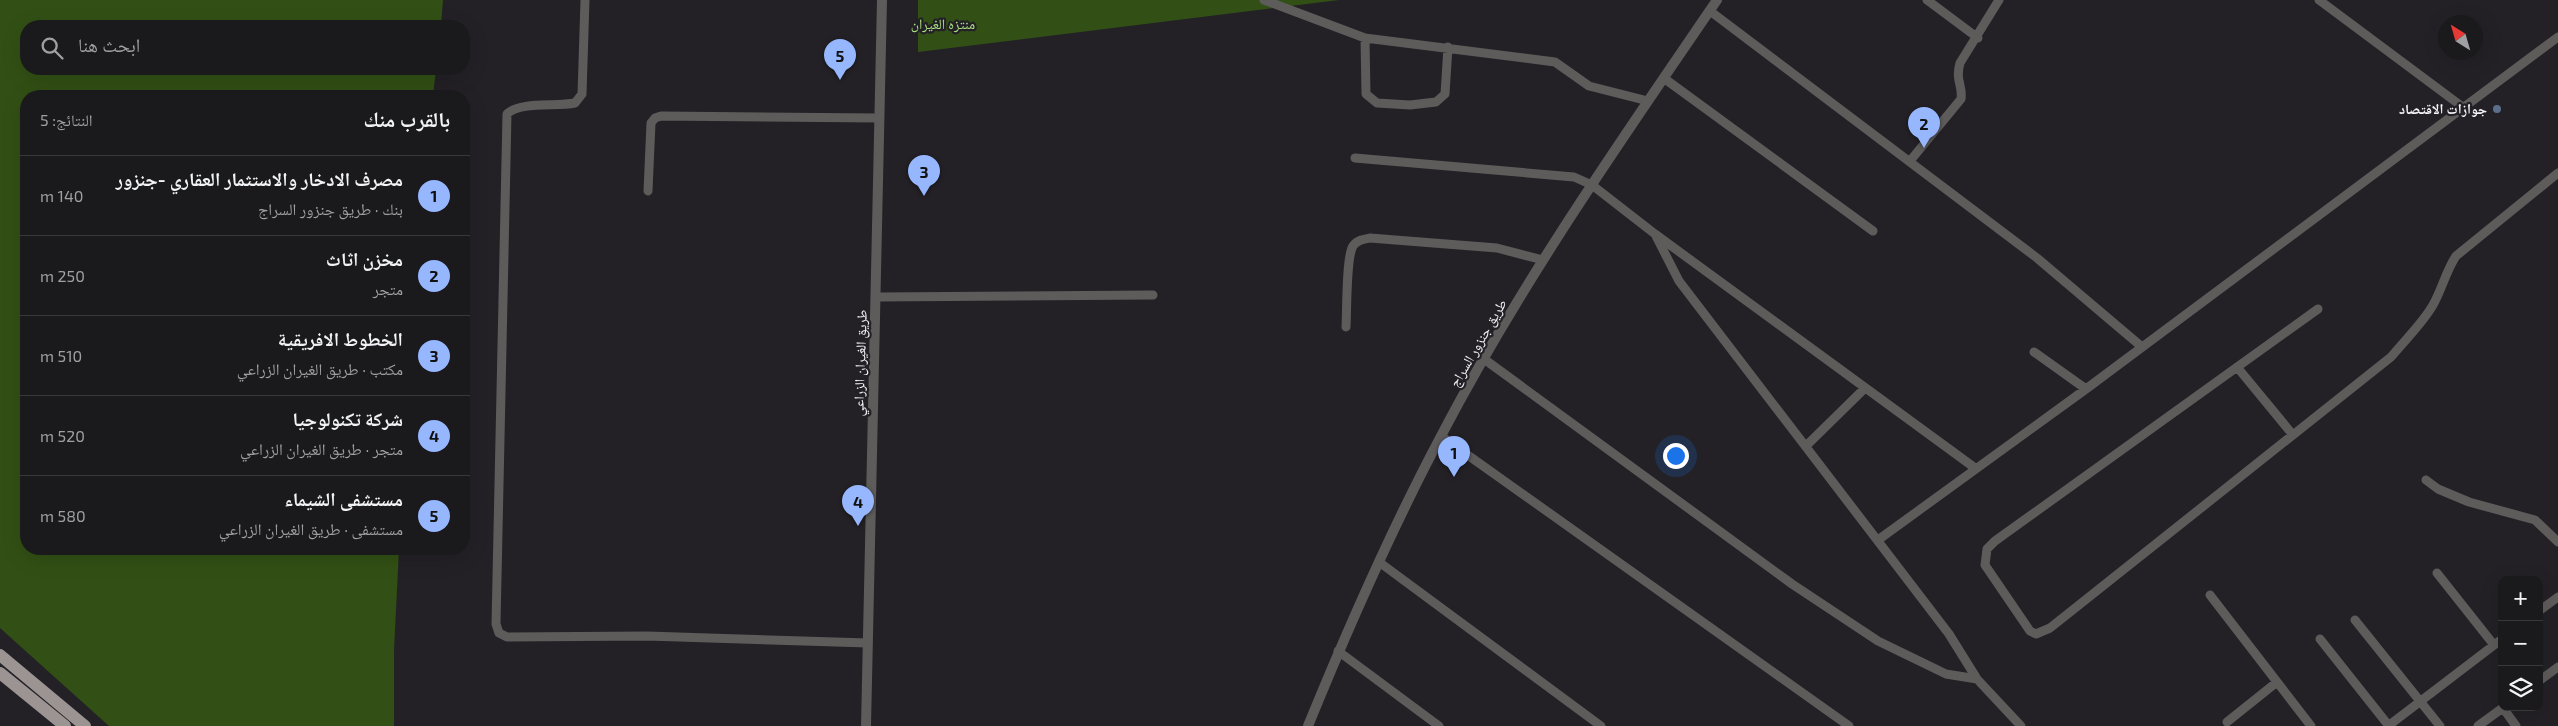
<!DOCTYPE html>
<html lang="ar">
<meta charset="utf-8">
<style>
body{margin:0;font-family:"Exo 2","Noto Naskh Arabic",sans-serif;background:#272629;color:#f1f3f6;direction:rtl}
.controls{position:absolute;right:15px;bottom:15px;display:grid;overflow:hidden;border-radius:10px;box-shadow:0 5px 20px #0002}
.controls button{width:45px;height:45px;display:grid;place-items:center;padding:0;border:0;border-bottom:1px solid #38383b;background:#1a191c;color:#f1f3f6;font:25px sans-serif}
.compass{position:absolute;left:2438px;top:15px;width:45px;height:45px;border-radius:50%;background:#1a191c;box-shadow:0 5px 20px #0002;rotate:323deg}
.you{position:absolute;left:1675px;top:455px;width:18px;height:18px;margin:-12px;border:4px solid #fff;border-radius:50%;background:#1a73e8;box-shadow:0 0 0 8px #1a73e833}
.badge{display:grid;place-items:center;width:32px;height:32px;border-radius:50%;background:#96b6fd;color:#111;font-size:16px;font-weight:700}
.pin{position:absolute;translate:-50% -41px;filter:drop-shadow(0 1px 2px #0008)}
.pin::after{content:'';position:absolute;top:26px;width:18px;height:15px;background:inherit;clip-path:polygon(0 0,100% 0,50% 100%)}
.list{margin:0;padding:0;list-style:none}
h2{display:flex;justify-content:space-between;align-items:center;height:65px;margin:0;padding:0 20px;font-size:21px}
h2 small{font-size:16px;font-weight:400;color:#9fa0a3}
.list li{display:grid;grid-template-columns:32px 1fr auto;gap:15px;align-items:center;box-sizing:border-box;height:80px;padding:0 20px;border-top:1px solid #38383b}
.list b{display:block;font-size:19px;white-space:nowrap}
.list p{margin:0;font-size:16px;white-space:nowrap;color:#9fa0a3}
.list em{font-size:16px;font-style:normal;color:#9fa0a3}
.icon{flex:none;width:28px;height:28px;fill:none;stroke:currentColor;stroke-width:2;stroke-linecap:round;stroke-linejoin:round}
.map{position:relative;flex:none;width:2558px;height:726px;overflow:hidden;direction:ltr}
.search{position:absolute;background:#1a191c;box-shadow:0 5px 20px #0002;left:20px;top:20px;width:450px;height:55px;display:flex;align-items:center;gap:12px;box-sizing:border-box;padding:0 18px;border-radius:20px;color:#9fa0a3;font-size:19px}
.panel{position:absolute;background:#1a191c;box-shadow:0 5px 20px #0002;left:20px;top:90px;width:450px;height:465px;border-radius:20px;direction:rtl}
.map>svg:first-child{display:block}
.green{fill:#325015}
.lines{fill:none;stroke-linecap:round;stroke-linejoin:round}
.minor{stroke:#5e5b5b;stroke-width:9}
.tertiary{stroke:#5e5b5b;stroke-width:10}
.primary{stroke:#9b9493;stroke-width:12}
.service-dot{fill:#5c6f8a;stroke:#232126;stroke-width:2}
.labels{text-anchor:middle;stroke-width:4.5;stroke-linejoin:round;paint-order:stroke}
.park-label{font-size:14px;fill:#aae080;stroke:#232126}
.poi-label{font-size:14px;font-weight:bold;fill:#f3f2f5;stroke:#232126;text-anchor:end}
.street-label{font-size:14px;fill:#f3f2f5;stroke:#232126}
</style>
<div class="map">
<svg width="2558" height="726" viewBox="0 0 2558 726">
<rect width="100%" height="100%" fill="#232126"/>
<path class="green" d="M0,0H443L441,26H26V69H436L433,96H26V549H399L394,650V726H109L0,628Z
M918,0H1339L918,52Z"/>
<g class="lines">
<path class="minor" d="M585,0L582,94L575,103C556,107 520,101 507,114L496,624L499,633L507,637L647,636L868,643
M1264,0L1365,38L1555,62L1589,86L1648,101
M1927,0L1978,38
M2319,0L2464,108
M1710,11L2037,258L2142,347
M1365,38L1366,94L1377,103L1410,105L1436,102L1445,94L1448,47
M1665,79L1873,231
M1355,158L1574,177L1592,185L1655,234L1975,468
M1910,161L1961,99C1963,85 1955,81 1960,63L1999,0
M648,191L651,123L655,118L661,116L879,118
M1656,236L1679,281L1949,634L1977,679L2021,726
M876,297L1153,295
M2318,309L1995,541L1987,549L1985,565L2030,631L2036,634L2050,628L2391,357C2404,341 2422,324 2433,305C2442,289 2446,271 2456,256L2558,173
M1346,327C1347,311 1346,257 1353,246C1357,240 1364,239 1370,238L1497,248L1543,260
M2034,352L2086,389
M1484,359L1792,584L1878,641L1946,674L1977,679
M2237,367L2293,435
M1441,436L1849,726
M1806,446L1865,388
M2426,480L2438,489L2469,502L2535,520L2558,542
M1878,540L2086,389L2558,37
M1379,562L1601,726
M2437,573L2494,645
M2210,595L2311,726
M2539,611L2558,597
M2355,620L2440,726
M2320,639L2389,726
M1338,651L1439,726
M2539,681L2558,667
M2503,708L2516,726
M2227,722L2277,682
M2388,726L2502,639
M2478,726L2504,707"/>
<path class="tertiary" d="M866,726L882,0
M1308,726C1348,628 1391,530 1441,436C1521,283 1620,142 1717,0"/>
<path class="primary" d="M0,655L85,726
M0,673L65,726"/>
</g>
<circle class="service-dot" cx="2497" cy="109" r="5"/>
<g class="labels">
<g class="park-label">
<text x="943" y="29">منتزه الغيران</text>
</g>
<g class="poi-label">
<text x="2487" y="114">جوازات الاقتصاد</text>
</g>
<g class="street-label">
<text transform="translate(1478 343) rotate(-60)" y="5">طريق جنزور السراج</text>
<text transform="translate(860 363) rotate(-88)" y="5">طريق الغيران الزراعي</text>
</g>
</g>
</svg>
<div class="controls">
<button>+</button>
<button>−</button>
<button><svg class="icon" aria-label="layers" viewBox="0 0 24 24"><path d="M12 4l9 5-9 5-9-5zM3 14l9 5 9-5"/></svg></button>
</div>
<svg class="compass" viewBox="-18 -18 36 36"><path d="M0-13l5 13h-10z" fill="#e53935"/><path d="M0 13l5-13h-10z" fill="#9fa0a3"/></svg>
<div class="you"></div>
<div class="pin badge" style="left:1454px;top:477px">1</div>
<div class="pin badge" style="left:1924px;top:148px">2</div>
<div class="pin badge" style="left:924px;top:196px">3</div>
<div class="pin badge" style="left:858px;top:526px">4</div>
<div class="pin badge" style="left:840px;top:80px">5</div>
<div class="search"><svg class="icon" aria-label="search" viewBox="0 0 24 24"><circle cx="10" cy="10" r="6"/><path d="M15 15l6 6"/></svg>ابحث هنا</div>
<section class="panel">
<h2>بالقرب منك<small>النتائج: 5</small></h2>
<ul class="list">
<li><span class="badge">1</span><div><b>مصرف الادخار والاستثمار العقاري -جنزور</b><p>بنك · طريق جنزور السراج</p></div><em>140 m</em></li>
<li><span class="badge">2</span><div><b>مخزن اثاث</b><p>متجر</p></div><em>250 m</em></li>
<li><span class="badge">3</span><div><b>الخطوط الافريقية</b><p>مكتب · طريق الغيران الزراعي</p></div><em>510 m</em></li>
<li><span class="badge">4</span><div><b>شركة تكنولوجيا</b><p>متجر · طريق الغيران الزراعي</p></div><em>520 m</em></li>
<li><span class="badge">5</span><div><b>مستشفى الشيماء</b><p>مستشفى · طريق الغيران الزراعي</p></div><em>580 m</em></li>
</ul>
</section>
</div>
